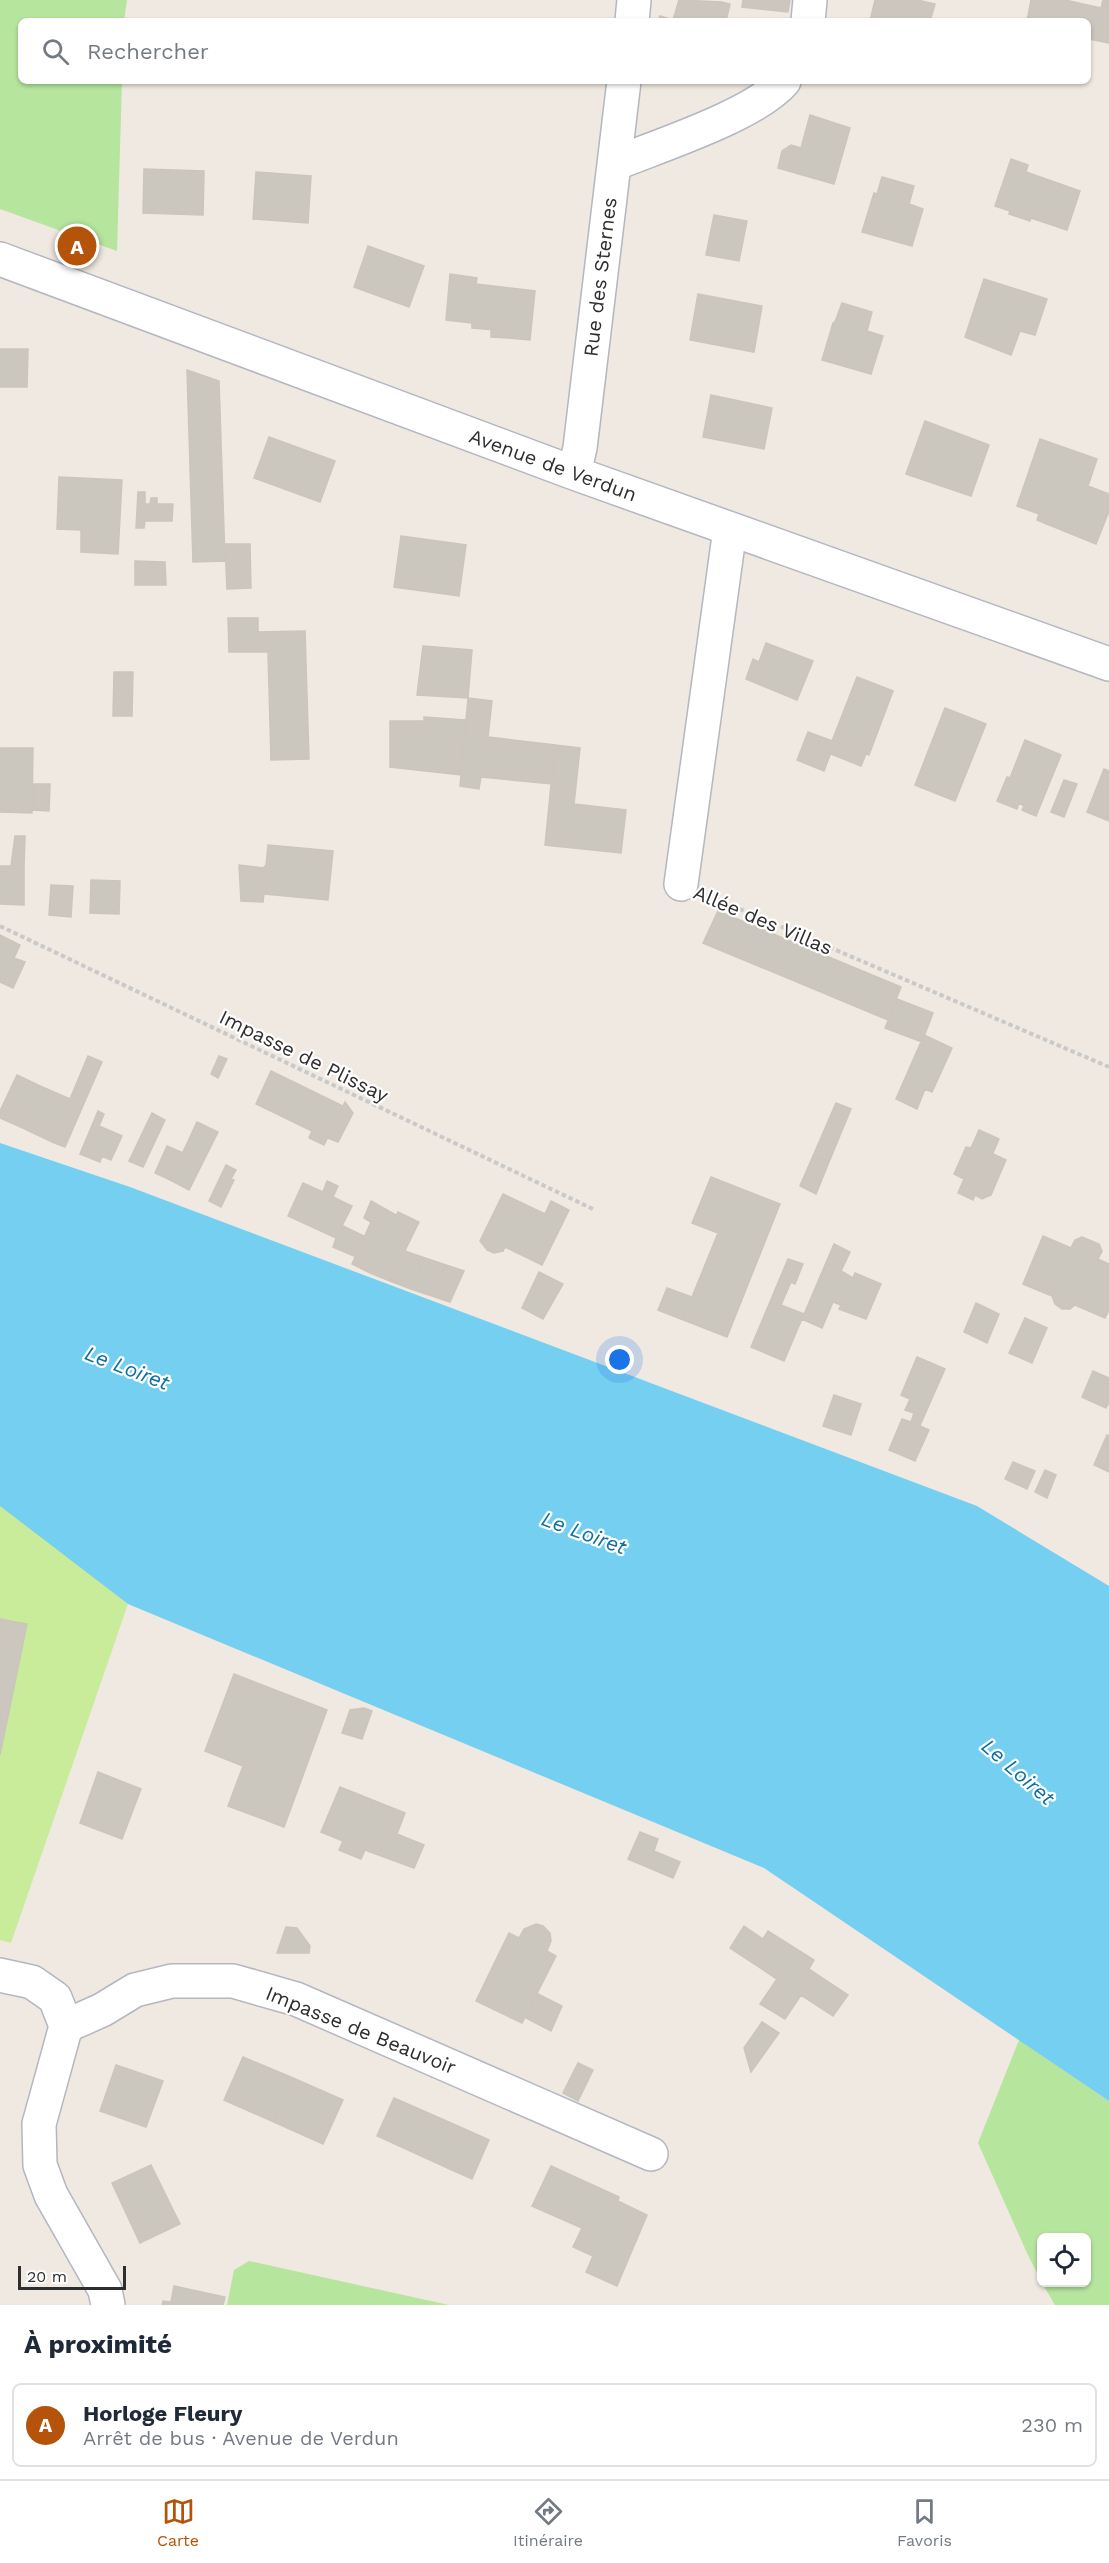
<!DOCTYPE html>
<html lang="fr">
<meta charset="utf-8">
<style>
body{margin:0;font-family:"Work Sans",sans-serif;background:#f6f6f7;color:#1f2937}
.controls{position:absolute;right:18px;bottom:18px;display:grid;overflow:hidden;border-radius:9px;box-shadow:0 2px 4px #0004}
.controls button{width:54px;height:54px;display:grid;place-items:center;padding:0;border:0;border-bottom:2px solid #e0e1e3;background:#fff;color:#1f2937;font:30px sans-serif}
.scale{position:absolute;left:18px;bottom:15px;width:108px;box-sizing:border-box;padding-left:6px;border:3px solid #2e2e2e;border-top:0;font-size:16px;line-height:21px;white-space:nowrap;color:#2e2e2e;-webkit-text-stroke:4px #fff;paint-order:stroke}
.you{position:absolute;left:620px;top:1360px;width:21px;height:21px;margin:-15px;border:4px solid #fff;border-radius:50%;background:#1a73e8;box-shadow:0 0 0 9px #1a73e833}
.badge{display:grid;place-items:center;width:39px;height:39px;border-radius:50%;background:#b45309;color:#fff;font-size:20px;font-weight:700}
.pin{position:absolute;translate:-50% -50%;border:3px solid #fff;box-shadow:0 2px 6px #0006}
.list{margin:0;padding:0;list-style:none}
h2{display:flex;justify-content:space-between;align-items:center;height:78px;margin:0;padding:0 24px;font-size:26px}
h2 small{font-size:20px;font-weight:400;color:#747a83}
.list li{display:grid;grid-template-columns:39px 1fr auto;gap:18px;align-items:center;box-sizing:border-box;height:84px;margin:0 12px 12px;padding:0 12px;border:2px solid #e0e1e3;border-radius:9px}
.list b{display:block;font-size:22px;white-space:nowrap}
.list p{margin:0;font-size:20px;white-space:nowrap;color:#747a83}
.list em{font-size:20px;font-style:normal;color:#747a83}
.icon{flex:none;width:33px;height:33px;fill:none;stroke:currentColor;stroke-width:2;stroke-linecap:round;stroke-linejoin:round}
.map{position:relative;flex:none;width:1109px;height:2305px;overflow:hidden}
.search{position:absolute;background:#fff;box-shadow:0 2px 4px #0004;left:18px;right:18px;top:18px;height:66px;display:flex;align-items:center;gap:15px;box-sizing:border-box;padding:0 21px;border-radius:9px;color:#747a83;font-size:22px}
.sheet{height:174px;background:#fff}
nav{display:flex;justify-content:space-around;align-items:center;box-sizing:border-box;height:84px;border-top:2px solid #e0e1e3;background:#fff;font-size:16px;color:#747a83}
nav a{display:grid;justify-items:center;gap:3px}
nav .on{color:#b45309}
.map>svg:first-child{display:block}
.green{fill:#b6e59e}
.pitch{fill:#c9ec9a}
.water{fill:#75cff0}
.building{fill:#cbc7bf;stroke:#cbc5ba;stroke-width:1.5}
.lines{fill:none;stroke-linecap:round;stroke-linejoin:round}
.minor-casing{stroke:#b4b7c1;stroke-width:36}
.path{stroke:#c9c9c9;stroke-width:4;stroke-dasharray:4.5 3;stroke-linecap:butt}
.minor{stroke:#fff;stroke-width:33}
.labels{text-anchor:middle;stroke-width:4.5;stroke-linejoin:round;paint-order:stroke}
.street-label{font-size:20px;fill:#2e2e2e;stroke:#fff}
.water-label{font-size:21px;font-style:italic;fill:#0d6fa3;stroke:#fff}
</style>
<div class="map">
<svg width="1109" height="2305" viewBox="0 0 1109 2305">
<rect width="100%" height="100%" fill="#efe9e1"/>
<path class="green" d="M0,0H127L124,21H21V81H122L117,251L0,209Z
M1019,2040L1109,2101V2305H1055L1042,2283L1086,2282V2238H1042L1041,2281L1027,2253L978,2143Z
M249,2261L449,2305H227L234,2270Z"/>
<path class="pitch" d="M0,1504L128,1604L11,1943L0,1940Z"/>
<path class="water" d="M0,1143L130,1187L977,1506L1109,1586V2101L764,1868L128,1604L0,1506Z"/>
<path class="building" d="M679,0L721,2L715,21H658L660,16L673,20Z
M743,0H790L788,12L742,7Z
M875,0H917L935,4L930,21H870Z
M1031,0H1065L1101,8L1103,0H1109V43L1088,39V21H1027Z
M721,2L730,4L726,21H715Z
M810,115L850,128L834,184L778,168L782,151L791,145L801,148Z
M1011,159L1028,165L1026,172L1080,191L1067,230L1031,218L1030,221L1009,214L1010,211L995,206Z
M144,169L204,171L203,215L143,213Z
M256,172L311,176L308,223L253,219Z
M882,177L914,186L909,204L923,209L912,246L862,232L874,193L877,194Z
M714,215L747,221L739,261L706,255Z
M368,246L424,266L409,307L354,287Z
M450,274L477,278L476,284L535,291L530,340L508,338V331L472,328V323L446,320Z
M984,279L1047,299L1035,335L1020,331L1011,355L965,337Z
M698,294L762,306L754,352L690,340Z
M842,303L872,312L867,331L883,336L871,374L822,360L833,323L835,322Z
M491,329L508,331V338L491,337Z
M0,349H28L27,387H0Z
M187,370L219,381L225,561L193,562Z
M711,395L772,408L764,449L703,437Z
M925,421L989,445L971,496L906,474Z
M269,437L335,461L320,502L254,478Z
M1040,439L1097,459L1088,486L1109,494V511L1096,544L1037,520L1039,514L1017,506Z
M59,477L122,480L118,554L81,552V530L57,529Z
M138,492H145V504H150L151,498H157V504H173L172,521H145L144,528H136Z
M401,536L466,545L459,596L394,587Z
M225,544H250L251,588L227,589Z
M135,561L165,562L166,585H135Z
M228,618H258V632L305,631L309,759L271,760L268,652H229Z
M766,643L813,661L797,700L746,679L753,659L759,662Z
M423,646L472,650L468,698L417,695Z
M114,672H133L132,716H113Z
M857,677L893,691L869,755L832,741Z
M468,698L492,701L488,737L555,745L552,784L481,777L479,789L460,786Z
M945,708L986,724L955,801L915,785Z
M424,717L465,720L461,775L390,767V721H424Z
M808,732L835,742L824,771L797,760Z
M1025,740L1061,755L1036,816L1022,810L1024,806L1019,803L1017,809L997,801L1007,777L1010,778Z
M835,742L866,754L861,766L831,754Z
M555,745L580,748L574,804L626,810L621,853L545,845Z
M0,748H33L32,813L0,812Z
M1104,769L1109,771V821L1087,812Z
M1064,780L1077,784L1064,817L1051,812Z
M34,784H50L49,811L33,810Z
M15,836H25L24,866H11Z
M268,845L333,851L328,900L264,894L263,902L241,901L239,865L263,868L266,865Z
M0,866H24V905L0,904Z
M91,880L120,881L119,914L90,913Z
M51,885L73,886L71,917L49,915Z
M718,911L901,987L888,1020L703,943Z
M0,935L20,945L14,958L25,962L13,988L0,982Z
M897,999L933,1013L922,1042L885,1028Z
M924,1035L952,1048L932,1092L925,1089L917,1109L896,1099Z
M88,1056L102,1062L65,1147L52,1142Z
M219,1056L227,1059L218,1078L211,1074Z
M271,1071L343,1106L324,1145L309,1138L312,1131L256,1104Z
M17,1075L40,1086L25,1129L0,1118V1111Z
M40,1086L70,1099L52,1142L25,1129Z
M345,1102L353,1113L338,1142L328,1138Z
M836,1103L851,1109L829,1162L813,1156Z
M98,1111L104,1114L99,1126L122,1136L111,1160L102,1156L100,1162L80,1154Z
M152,1113L165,1120L143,1167L129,1161Z
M197,1122L218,1132L189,1190L170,1180Z
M979,1130L999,1139L973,1200L958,1193L964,1179L954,1174L966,1147L971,1148Z
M167,1146L183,1153L170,1180L155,1173Z
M993,1154L1006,1160L991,1195L982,1199L975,1195Z
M813,1156L829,1162L816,1194L800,1186Z
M226,1165L236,1170L231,1179L234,1180L221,1207L209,1201Z
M711,1177L780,1204L727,1337L658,1310L667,1288L692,1297L718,1233L692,1223Z
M327,1181L338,1186L333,1197L352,1206L336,1238L288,1216L303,1183L323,1192Z
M503,1194L545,1214L551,1201L569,1210L542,1265L505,1247L503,1251L494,1253L487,1250L480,1241Z
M371,1201L396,1215L368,1272L352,1264L371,1222L364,1218Z
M398,1212L419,1222L390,1281L368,1272Z
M343,1226L364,1236L354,1256L333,1247L336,1238Z
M1043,1236L1071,1248L1075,1240L1082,1237L1099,1244L1102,1251L1098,1259L1109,1264V1310L1105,1318L1075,1305L1070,1309H1062L1055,1304L1052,1296L1023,1284Z
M834,1244L850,1252L841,1271L853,1278L855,1273L881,1284L866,1319L839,1309L841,1305L833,1302L822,1328L802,1319Z
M405,1251L425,1258L411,1289L390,1281Z
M425,1258L446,1265L432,1296L411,1289Z
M788,1259L803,1264L795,1284L791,1282L781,1305L804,1314L784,1361L751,1347Z
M446,1265L464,1271L450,1302L432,1296Z
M539,1272L563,1284L543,1319L522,1308Z
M976,1303L999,1314L987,1343L964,1332Z
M1025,1318L1047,1328L1032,1363L1009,1353Z
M917,1357L945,1369L906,1457L889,1450L902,1419L911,1422L914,1413L905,1410L910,1399L901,1395Z
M1093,1371L1109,1378V1402L1106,1408L1082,1397Z
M834,1395L861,1404L851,1435L823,1426Z
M920,1426L929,1430L915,1461L906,1457Z
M1107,1435L1109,1436V1472L1094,1465Z
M1013,1462L1035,1471L1027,1489L1005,1479Z
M1045,1470L1056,1475L1047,1498L1035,1492Z
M0,1619L27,1624L0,1755Z
M234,1674L327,1710L284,1827L228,1806L243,1766L205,1751Z
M364,1708L372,1711L362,1739L342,1733L350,1710Z
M98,1772L141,1789L122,1839L80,1823Z
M340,1787L405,1813L397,1834L424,1845L414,1868L365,1850L361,1859L339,1850L343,1841L321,1832Z
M640,1832L658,1839L654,1851L680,1862L673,1878L628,1859Z
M536,1924L543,1926L550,1933L551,1941L547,1951L556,1956L522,2023L476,2001L509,1933L519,1938L524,1929Z
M744,1926L763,1939L768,1931L814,1960L809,1969L848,1995L833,2016L801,1995L785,2019L760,2004L777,1979L730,1948Z
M286,1927L297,1928L310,1946L309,1953H277Z
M538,1994L562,2006L551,2031L526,2018Z
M762,2022L779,2033L751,2072L744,2048Z
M243,2057L293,2078L274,2122L224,2100Z
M578,2063L593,2070L578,2101L563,2093Z
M116,2065L163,2081L146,2127L100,2111Z
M293,2078L343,2100L323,2144L274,2122Z
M394,2098L460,2127L443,2166L377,2136Z
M460,2127L489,2140L472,2179L443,2166Z
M151,2165L180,2224L140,2243L112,2183Z
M551,2166L619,2197L618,2201L647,2215L617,2286L586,2272L593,2256L573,2247L582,2228L532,2206Z
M174,2286L225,2297L223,2305H162L163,2301L171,2302Z"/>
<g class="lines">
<g class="minor-casing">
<path id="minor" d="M632,21L634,0
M808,21L810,0
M614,164C658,146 755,115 784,81
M0,259L574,473L1109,664
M574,473L580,448L624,81
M681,884L730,529
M0,1975L32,1982L55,1998L66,2026L39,2124L40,2165L51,2195L105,2290L108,2305
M66,2026L102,2010L135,1990L172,1981H233L296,1999L651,2154"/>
</g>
<path class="path" d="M712,897L1109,1067
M0,926L595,1210"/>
<use href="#minor" class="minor"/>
</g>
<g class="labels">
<g class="street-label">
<text transform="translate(600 277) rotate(-83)" y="7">Rue des Sternes</text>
<text transform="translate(553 465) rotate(20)" y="7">Avenue de Verdun</text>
<text transform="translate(763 920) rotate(23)" y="7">Allée des Villas</text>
<text transform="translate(304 1056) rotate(26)" y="7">Impasse de Plissay</text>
<text transform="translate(361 2030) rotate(22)" y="7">Impasse de Beauvoir</text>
</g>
<g class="water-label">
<text transform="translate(127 1368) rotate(21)" y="7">Le Loiret</text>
<text transform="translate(584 1533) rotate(20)" y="7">Le Loiret</text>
<text transform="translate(1018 1772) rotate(41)" y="7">Le Loiret</text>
</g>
</g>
</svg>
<div class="controls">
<button><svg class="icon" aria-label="locate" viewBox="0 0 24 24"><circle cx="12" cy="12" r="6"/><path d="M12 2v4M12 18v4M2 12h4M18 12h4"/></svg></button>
</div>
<div class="scale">20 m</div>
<div class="you"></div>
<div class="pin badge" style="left:77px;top:246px">A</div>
<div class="search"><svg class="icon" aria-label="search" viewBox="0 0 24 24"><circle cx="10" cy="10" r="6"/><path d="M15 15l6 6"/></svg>Rechercher</div>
</div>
<section class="sheet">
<h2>À proximité<small></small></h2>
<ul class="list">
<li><span class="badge">A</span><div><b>Horloge Fleury</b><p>Arrêt de bus · Avenue de Verdun</p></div><em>230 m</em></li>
</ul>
</section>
<nav>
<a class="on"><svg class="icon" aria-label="map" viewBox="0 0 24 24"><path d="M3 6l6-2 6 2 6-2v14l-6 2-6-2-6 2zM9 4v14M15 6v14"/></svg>Carte</a>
<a><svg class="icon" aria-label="directions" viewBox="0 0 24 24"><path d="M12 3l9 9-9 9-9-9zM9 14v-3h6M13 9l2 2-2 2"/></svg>Itinéraire</a>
<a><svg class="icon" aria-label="saved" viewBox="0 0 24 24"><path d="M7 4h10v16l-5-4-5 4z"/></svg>Favoris</a>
</nav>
